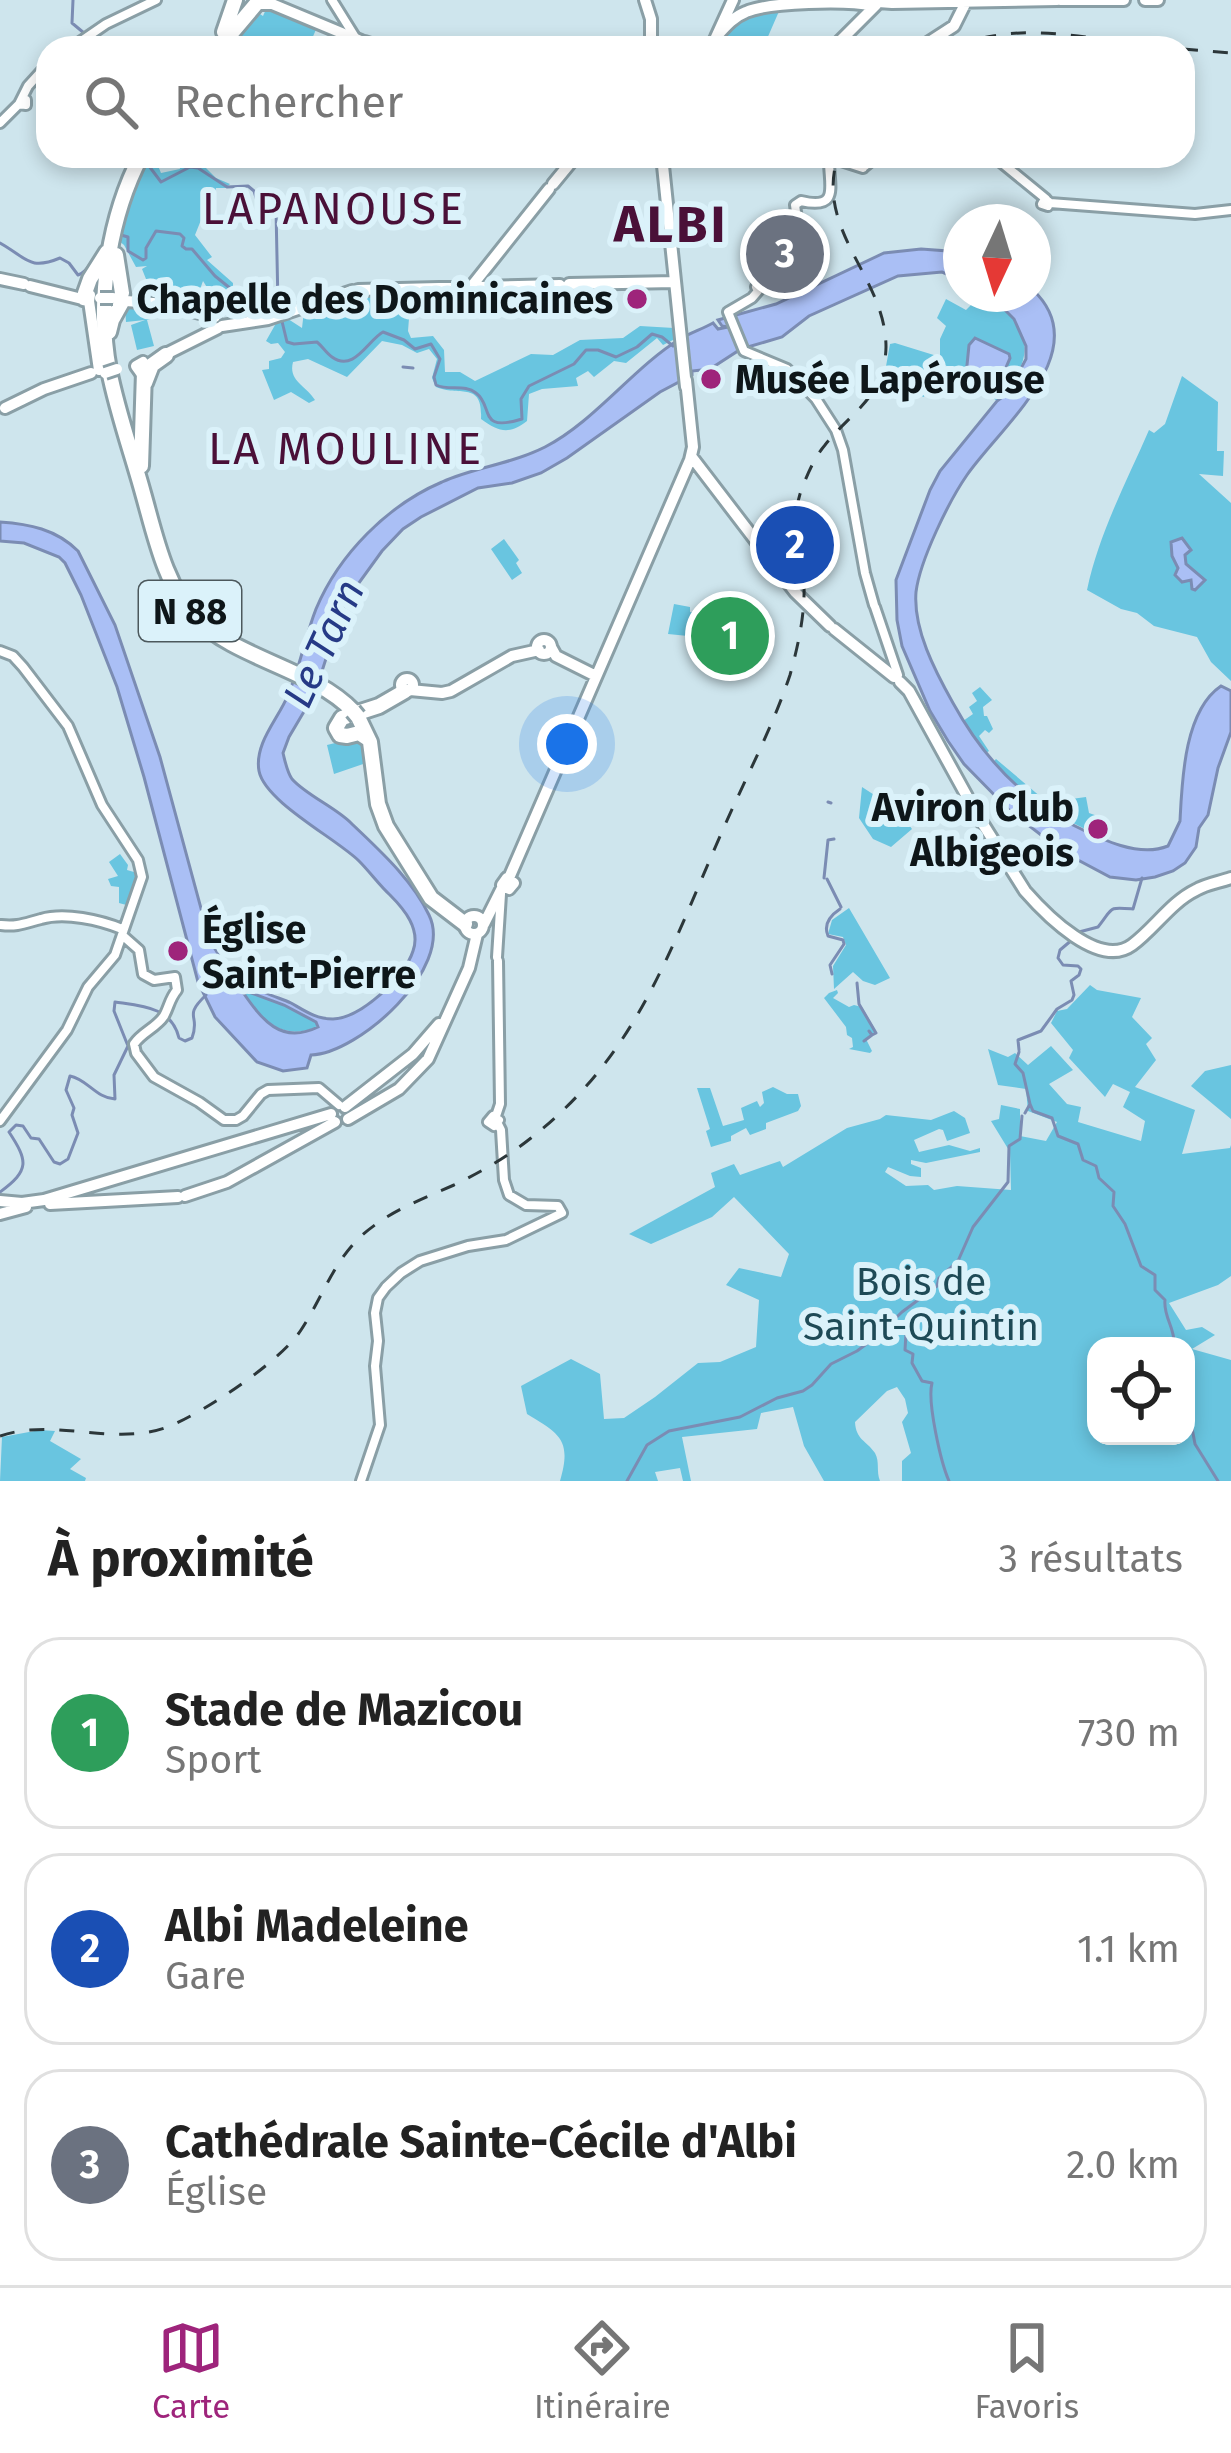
<!DOCTYPE html>
<html lang="fr">
<meta charset="utf-8">
<style>
body{margin:0;font-family:"Fira Sans",sans-serif;background:#f2f2f2;color:#222}
.controls{position:absolute;right:36px;bottom:36px;display:grid;overflow:hidden;border-radius:24px;box-shadow:0 6px 18px #0003}
.controls button{width:108px;height:108px;display:grid;place-items:center;padding:0;border:0;border-bottom:3px solid #e0e0e0;background:#fff;color:#222;font:60px sans-serif}
.compass{position:absolute;left:943px;top:204px;width:108px;height:108px;border-radius:50%;background:#fff;box-shadow:0 6px 18px #0003;rotate:184deg}
.you{position:absolute;left:567px;top:744px;width:42px;height:42px;margin:-30px;border:9px solid #fff;border-radius:50%;background:#1a73e8;box-shadow:0 0 0 18px #1a73e833}
.badge{display:grid;place-items:center;width:78px;height:78px;border-radius:50%;background:#9e247b;color:#fff;font-size:39px;font-weight:700}
.pin{position:absolute;translate:-50% -50%;border:6px solid #fff;box-shadow:0 3px 12px #0006}
.list{margin:0;padding:0;list-style:none}
h2{display:flex;justify-content:space-between;align-items:center;height:156px;margin:0;padding:0 48px;font-size:51px}
h2 small{font-size:39px;font-weight:400;color:#767676}
.list li{display:grid;grid-template-columns:78px 1fr auto;gap:36px;align-items:center;box-sizing:border-box;height:192px;margin:0 24px 24px;padding:0 24px;border:3px solid #e0e0e0;border-radius:36px}
.list b{display:block;font-size:45px;white-space:nowrap}
.list p{margin:0;font-size:39px;white-space:nowrap;color:#767676}
.list em{font-size:39px;font-style:normal;color:#767676}
.icon{flex:none;width:66px;height:66px;fill:none;stroke:currentColor;stroke-width:2;stroke-linecap:round;stroke-linejoin:round}
.map{position:relative;flex:none;width:1231px;height:1481px;overflow:hidden}
.search{position:absolute;background:#fff;box-shadow:0 6px 18px #0003;left:36px;right:36px;top:36px;height:132px;display:flex;align-items:center;gap:30px;box-sizing:border-box;padding:0 42px;border-radius:36px;color:#767676;font-size:45px}
.sheet{height:804px;background:#fff}
nav{display:flex;justify-content:space-around;align-items:center;box-sizing:border-box;height:168px;border-top:3px solid #e0e0e0;background:#fff;font-size:33px;color:#767676}
nav a{display:grid;justify-items:center;gap:6px}
nav .on{color:#9e247b}
.map>svg:first-child{display:block}
.green{fill:#69c5e0;fill-rule:evenodd}
.water{fill:#aabff5;stroke:#7b8cb3;stroke-width:3;fill-rule:evenodd}
.lines{fill:none;stroke-linecap:round;stroke-linejoin:round}
.stream{stroke:#7b8cb3;stroke-width:3}
.minor-casing{stroke:#8a9fa6;stroke-width:14}
.major-casing{stroke:#8a9fa6;stroke-width:16}
.highway-casing{stroke:#8a9fa6;stroke-width:20}
.minor{stroke:#fff;stroke-width:8}
.major{stroke:#fff;stroke-width:10}
.highway{stroke:#fff;stroke-width:14}
.rail{stroke:#2c373a;stroke-width:3;stroke-dasharray:15 15;stroke-linecap:butt}
.major-bridge-casing{stroke:#8a9fa6;stroke-width:16;stroke-linecap:butt}
.highway-bridge-casing{stroke:#8a9fa6;stroke-width:20;stroke-linecap:butt}
.major-bridge{stroke:#fff;stroke-width:10}
.highway-bridge{stroke:#fff;stroke-width:14}
.poi-dot{fill:#9e247b;stroke:#dbf2fa;stroke-width:4.5}
.labels{text-anchor:middle;stroke-width:12;stroke-linejoin:round;paint-order:stroke}
.shield{fill:#dbf2fa;stroke:#4c585c;stroke-width:3}
.shield-label{font-size:36px;font-weight:bold;fill:#0e1619}
.poi-label{font-size:39px;font-weight:bold;fill:#0e1619;stroke:#dbf2fa;text-anchor:end}
.park-label{font-size:39px;fill:#1e4a56;stroke:#dbf2fa}
.water-label{font-size:42px;font-style:italic;fill:#263a86;stroke:#dbf2fa}
.quarter-label{font-size:45px;letter-spacing:3px;fill:#4a1038;stroke:#dbf2fa}
.district-label{font-size:51px;font-weight:bold;letter-spacing:3px;fill:#4a1038;stroke:#dbf2fa}
</style>
<div class="map">
<svg width="1231" height="1481" viewBox="0 0 1231 1481">
<rect width="100%" height="100%" fill="#cee5ed"/>
<path class="green" d="M267,7L318,25L311,41L317,46L361,45V48H242L231,38L252,9L263,16Z
M780,9L763,48H716C727,17 751,14 780,9Z
M154,156L161,173L180,169L178,159L162,165L173,156H183L185,165L205,167L216,178L230,184L226,188H216L212,208L205,209L203,214L232,215V229L204,228L203,215L195,235L212,257L207,260L233,283V293L249,299L280,301L279,311L251,317L246,313L241,317L233,315L230,299L220,288L208,289L203,281L194,306L149,295L150,289L142,269L147,266L136,267L124,245L119,241C127,213 133,175 154,156Z
M411,293L408,331L411,338L433,336L444,350L445,372H460L475,381L531,354L553,355L580,340L623,338L640,326L674,328L681,336L663,345L657,338L626,363L614,361L594,377L588,371L576,378L578,386L542,389L529,394L527,421C509,435 499,432 481,419C483,380 459,397 436,387L432,378L437,359L429,349L417,353L402,345L382,341L347,377L308,359L293,362C288,381 306,385 315,400L309,403L291,392L274,400L262,370L269,369V361L281,358L285,352L278,343L271,344L266,341L279,318L285,317L302,328L304,311L351,295Z
M976,294H989C996,303 1004,308 1011,316C1033,341 1026,364 1008,389V393L997,401L986,392L973,398C957,392 953,387 951,370L940,360V339L946,326L937,318L946,299L966,310L974,302Z
M125,306H150L151,319L147,320L154,346L137,350L131,325L145,320L126,322Z
M895,343L937,356L924,397L883,383L890,344Z
M1182,376L1218,402L1217,451H1224L1223,476L1199,474L1231,503V681L1211,662L1197,637L1154,626L1137,613L1121,609L1087,590C1099,533 1126,483 1149,430L1154,433L1165,424Z
M504,539L519,560L516,563L522,573L512,580L491,549Z
M674,604L690,607V612L700,613L701,611L747,615L746,660L736,655L698,650V637L668,634Z
M980,687L992,700L983,707L984,716H987L993,729L989,733L985,730L979,736L989,751L986,753L963,721L973,714L969,707L977,701L972,693Z
M363,736L369,762L334,774L327,745Z
M996,759L1048,803L1053,794L1063,795L1064,800L1086,797L1089,813L1106,819L1107,840L1043,808L1018,788L994,761Z
M862,787L899,811L912,829L891,847L873,839L859,818Z
M120,854L128,865L127,870L134,872L138,869L141,877L130,906L119,903V887L111,886L108,879L118,876L109,862Z
M849,908L890,978L875,985L863,981L853,972L834,989L833,966L846,945L843,937L828,934L832,920Z
M1090,985L1097,990L1141,998L1132,1017L1152,1038L1146,1044L1156,1060L1135,1087L1195,1110L1182,1154L1230,1148L1231,1145V1276L1218,1285L1169,1303L1186,1330L1202,1327L1215,1335L1192,1349L1231,1360V1481H902V1461L911,1453L902,1422L908,1413L905,1399L897,1387L887,1391L855,1422C856,1440 866,1440 875,1453C880,1462 876,1471 880,1481H824L804,1446L793,1407L761,1413L757,1429L682,1437L691,1481H683L680,1468L655,1472L658,1481H560C572,1440 560,1434 527,1414L521,1386L571,1359L600,1374L604,1419L624,1418L655,1397L698,1363L720,1362L756,1347L759,1300L726,1285L739,1268L781,1277L789,1254L734,1197L712,1217L651,1244L629,1234L715,1187L711,1173L734,1164L740,1175L780,1161L783,1167L847,1128L880,1119L886,1115L931,1120L954,1111L965,1118L970,1133L947,1141L943,1130L939,1129L914,1140L919,1152L949,1145L970,1151L980,1148V1152L926,1163L911,1160V1164L921,1168V1177L910,1176L888,1167L885,1172L906,1186L928,1185L934,1190L957,1186L1011,1190L1010,1152L991,1121L999,1119L1001,1105L1020,1109V1136L1046,1141L1057,1122L1028,1111L1026,1089L998,1085L988,1049L1008,1057L1015,1053L1028,1065L1051,1046L1073,1070L1049,1084L1067,1104L1081,1107L1078,1122L1141,1141L1145,1121L1123,1107L1130,1092L1113,1084L1105,1097L1069,1058L1073,1050L1051,1023L1057,1011L1067,1009ZM1096,1346H1186V1436H1096Z
M243,989L284,1005L316,1022L318,1026C285,1043 256,1019 243,989Z
M837,990L838,993L833,998L849,1007L854,1005L862,1007L876,1031L866,1039L872,1051L870,1053L849,1049L853,1047L852,1038L847,1035L846,1027L824,998L829,993Z
M1231,1065V1119L1191,1086L1205,1071Z
M773,1087L787,1094H798L801,1106L798,1111L766,1123V1129L750,1135L746,1128L731,1136V1141L711,1147L706,1131L710,1129L697,1088H710L723,1126L744,1120L741,1108L757,1101L760,1107L764,1103L762,1092Z
M40,1430L55,1431L50,1441L81,1459L70,1469L86,1478L85,1481H0L2,1437Z"/>
<path class="water" d="M921,249L961,252V280L942,272L898,276L809,316L782,337L741,349L710,369L692,371V375L660,392L567,458L541,473L512,483L478,488L421,517L403,529L382,551L353,591L339,618L315,693L289,737L283,753C285,761 287,772 292,779C306,795 335,807 351,823C379,850 412,879 429,915C455,968 358,1054 311,1055L307,1068L283,1071L257,1062L215,1017L198,982L144,777L117,687L81,595L65,563L59,557L24,543L0,541V522C29,524 56,529 78,551L115,625L160,757L209,938C223,965 237,982 266,993C274,997 283,999 291,1003C305,1011 316,1019 333,1019C361,1018 405,977 413,951C421,929 404,909 390,895C379,885 370,872 359,861C337,839 265,802 259,771C254,743 279,718 288,695C300,667 305,637 316,609C339,554 388,505 442,482C475,467 512,464 545,447C594,422 634,367 680,339C690,333 702,329 713,323L718,329L728,327L722,326L718,320L776,304L884,253ZM243,990L284,1005L316,1022L318,1027C281,1045 262,1020 242,991Z
M1033,290C1097,350 1001,426 967,475C949,501 920,560 916,592C913,629 935,671 953,703C981,754 1021,798 1073,825C1101,839 1138,858 1168,846L1180,821C1182,781 1184,711 1221,686L1231,691V732L1218,768L1208,815L1199,828L1196,847L1185,863L1173,871L1155,877L1136,880L1110,877L1063,852L1010,811L964,764L948,741L930,711L902,646L897,620L896,580L930,490L940,471L997,401L1008,393L1026,359V346L1014,319L989,294H1033Z
M975,338L1009,354L1010,358L1001,379L976,382L966,375L969,345Z
M1182,538L1191,550L1185,555L1186,564L1205,580L1195,590L1192,589L1191,580L1182,582L1175,575L1178,568L1172,556L1171,542Z"/>
<g class="lines">
<path class="stream" d="M73,0L72,23L84,33
M149,166L161,182L190,167L198,168L227,187L248,186L254,191L257,201L276,209L278,305L287,342L294,344L317,342C323,347 326,353 332,357C354,373 368,340 383,332L404,340L415,349L431,344L440,359L434,377L436,385C449,391 465,384 476,393C494,406 477,433 522,419L521,399L529,386L574,364L586,350H598L616,357L637,347L652,334L662,337L673,346
M121,235L128,237V251L143,260L146,258V248L156,231L180,234L184,238L182,246L186,249H192L215,276L246,301L276,303
M0,243C27,258 29,271 60,258L69,263L78,275C88,272 90,261 98,254
M403,367L413,368
M828,802L831,803
M824,878L828,840L834,839
M827,879L841,907
M1079,932L1098,927C1114,907 1107,907 1133,909L1142,878
M832,974L830,965L844,944L843,940L828,936C823,924 831,915 840,909
M857,983L859,1004L876,1033L872,1035
M864,1041L872,1035L869,1031
M1019,1050L1018,1040L1041,1031L1057,1009L1072,1000L1074,995L1071,981L1079,975L1081,969L1078,966L1063,965L1058,958L1060,950L1073,939
M1019,1052L1015,1064L1023,1073L1030,1104L1025,1113
M1030,1104L1033,1111L1052,1118L1058,1136L1078,1144L1083,1160L1096,1166L1099,1178L1114,1192L1113,1206L1125,1224L1141,1266L1155,1275V1290L1165,1300C1163,1317 1176,1329 1174,1346
M0,1192C30,1170 28,1161 9,1132L16,1125L23,1126L31,1138L39,1139L54,1162L60,1164L68,1159L78,1133L72,1115L74,1108L66,1090L70,1076C87,1079 96,1098 115,1099L114,1075L128,1046L114,1011L115,1002C142,1006 172,1007 179,1038L185,1041L192,1038C201,1014 182,1018 206,995
M899,1324L906,1333L905,1350L913,1354L912,1363L922,1381L932,1383C927,1402 941,1463 949,1481
M882,1331L902,1312L937,1286L939,1278L958,1261L973,1227L1008,1182L1009,1146L1020,1139L1022,1116
M1186,1420L1192,1428L1195,1444L1218,1481
M627,1481L647,1445L669,1431L740,1417L777,1398L803,1391L812,1385L831,1364L857,1351L876,1337"/>
<g class="minor-casing">
<path id="minor" d="M332,0L355,37
M71,48L106,24L156,0
M19,104L28,86L48,64
M0,123L19,104L26,105V100
M832,158L863,168
M997,159L1046,199
M865,166L877,156
M1045,199L1049,202L1048,206L1042,204Z
M1050,203L1195,214L1231,210
M801,247L795,205L801,201C840,210 829,187 829,160
M756,287L758,291L752,298L728,312L744,351L787,369L816,399L836,430L843,450L865,573L874,605
M875,607L898,675
M0,651L13,656L23,667L68,726L102,805L138,860L142,877L115,955L88,987L67,1030L0,1121
M1,925C18,927 25,923 41,919C65,912 100,920 122,929
M122,935L139,950L143,974L154,980L175,977L177,990C170,998 169,1007 164,1016C156,1028 142,1032 134,1044L136,1053L154,1077L199,1102L224,1120H236L243,1116L261,1094L268,1090L319,1088L339,1105
M497,957L501,894
M493,1116L499,1120L494,1126L488,1122Z
M496,1116L500,1104L498,961
M361,1481L380,1425L375,1366L378,1341L375,1313L378,1298L386,1287L401,1273L420,1261L468,1246L506,1240L562,1213L558,1206L526,1205L509,1195L504,1180L501,1130L498,1124"/>
</g>
<g class="major-casing">
<path id="major" d="M645,0L651,19V48
M1060,0H1124
M1145,0H1158
M865,1L892,3L1057,0
M259,4H272L361,41
M716,37C725,27 733,17 746,12C769,2 848,0 872,6
M365,42L383,48
M711,48L733,0
M833,48L876,5
M920,48L954,26L966,2
M662,156L686,387
M718,156H729
M553,184L576,156
M0,279L24,284
M569,284L675,282
M30,286L82,299
M471,287L549,189
M358,290L560,285
M89,301L90,295L84,294L83,300L89,301L99,370
M126,301L166,304L215,317
M222,326L268,319L352,291
M162,356L218,328
M143,362L147,368L141,373L136,366Z
M5,408L44,389L91,373
M691,456L795,592L830,626
M834,629L894,677
M537 647a7 7 0 1 1 14 0a7 7 0 1 1-14 0Z
M551,647L556,656L596,676
M401 685a6 6 0 1 1 12 0a6 6 0 1 1-12 0Z
M900,682L909,691L969,800
M410,690L442,693L451,691L512,656L539,650
M971,805L1025,891C1046,915 1099,969 1132,945C1154,929 1171,902 1196,890C1206,884 1220,882 1231,878
M507,878L514,883L509,889L502,885Z
M509,878L690,460L693,447L686,380
M465 925a9 9 0 1 1 18 0a9 9 0 1 1-18 0Z
M484,924L503,886
M345,1107L413,1054L439,1024
M348,1119L399,1089L428,1059L469,968L477,934
M185,1196L227,1182L335,1122
M0,1201L22,1203L44,1200L331,1114
M50,1204L178,1197
M0,1214L26,1207"/>
</g>
<g class="highway-casing">
<path id="highway" d="M224,32L235,0
M219,48L256,4
M141,156C109,217 96,302 109,370C117,411 132,453 143,493C155,535 165,586 196,618C237,659 313,669 353,711
M116,255L122,293
M85,293L90,279L107,252
M109,332L112,320L122,302
M145,383L152,365L166,355
M141,466L144,372
M358,717L370,742L378,804L386,826L431,898L465,924
M368,739L359,733L347,736L340,735L336,728L342,718L379,706L405,691"/>
</g>
<use href="#minor" class="minor"/>
<use href="#major" class="major"/>
<use href="#highway" class="highway"/>
<path class="rail" d="M953,48C1022,17 1097,42 1169,48
M1183,49L1231,53
M0,1436C56,1417 115,1448 170,1426C206,1411 281,1361 301,1330C322,1298 332,1265 359,1238C387,1212 420,1200 454,1185C481,1172 507,1157 531,1138C637,1055 669,952 721,834C744,781 772,729 790,675C798,646 805,615 804,585C803,555 791,522 800,494C806,477 814,458 825,445C852,411 885,397 886,347C886,277 814,231 838,156"/>
<g class="major-bridge-casing">
<path id="major-bridge" d="M100,298H113
M105,373L117,369"/>
</g>
<g class="highway-bridge-casing">
<path id="highway-bridge" d="M353,711L358,717"/>
</g>
<use href="#major-bridge" class="major-bridge"/>
<use href="#highway-bridge" class="highway-bridge"/>
</g>
<g class="poi-dot">
<circle cx="637" cy="299" r="12"/>
<circle cx="711" cy="379" r="12"/>
<circle cx="1098" cy="829" r="12"/>
<circle cx="178" cy="951" r="12"/>
</g>
<g class="labels">
<rect class="shield" x="139" y="581" width="102" height="60" rx="9"/>
<g class="shield-label">
<text x="190" y="624">N 88</text>
</g>
<g class="poi-label">
<text x="613" y="313">Chapelle des Dominicaines</text>
<text x="735" y="393" text-anchor="start">Musée Lapérouse</text>
<text x="1074" y="821">Aviron Club<tspan x="1074" dy="45">Albigeois</tspan></text>
<text x="202" y="943" text-anchor="start">Église<tspan x="202" dy="45">Saint-Pierre</tspan></text>
</g>
<g class="park-label">
<text x="921" y="1295">Bois de<tspan x="921" dy="45">Saint-Quintin</tspan></text>
</g>
<g class="water-label">
<text transform="translate(323 643) rotate(-65)" y="15">Le Tarn</text>
</g>
<g class="quarter-label">
<text x="334" y="224">LAPANOUSE</text>
<text x="346" y="464">LA MOULINE</text>
</g>
<g class="district-label">
<text x="671" y="242">ALBI</text>
</g>
</g>
</svg>
<div class="controls">
<button><svg class="icon" aria-label="locate" viewBox="0 0 24 24"><circle cx="12" cy="12" r="6"/><path d="M12 2v4M12 18v4M2 12h4M18 12h4"/></svg></button>
</div>
<svg class="compass" viewBox="-18 -18 36 36"><path d="M0-13l5 13h-10z" fill="#e53935"/><path d="M0 13l5-13h-10z" fill="#767676"/></svg>
<div class="you"></div>
<div class="pin badge" style="left:730px;top:636px;background:#2e9e5b">1</div>
<div class="pin badge" style="left:795px;top:545px;background:#1a4fb4">2</div>
<div class="pin badge" style="left:785px;top:254px;background:#6b7280">3</div>
<div class="search"><svg class="icon" aria-label="search" viewBox="0 0 24 24"><circle cx="10" cy="10" r="6"/><path d="M15 15l6 6"/></svg>Rechercher</div>
</div>
<section class="sheet">
<h2>À proximité<small>3 résultats</small></h2>
<ul class="list">
<li><span class="badge" style="background:#2e9e5b">1</span><div><b>Stade de Mazicou</b><p>Sport</p></div><em>730 m</em></li>
<li><span class="badge" style="background:#1a4fb4">2</span><div><b>Albi Madeleine</b><p>Gare</p></div><em>1.1 km</em></li>
<li><span class="badge" style="background:#6b7280">3</span><div><b>Cathédrale Sainte-Cécile d'Albi</b><p>Église</p></div><em>2.0 km</em></li>
</ul>
</section>
<nav>
<a class="on"><svg class="icon" aria-label="map" viewBox="0 0 24 24"><path d="M3 6l6-2 6 2 6-2v14l-6 2-6-2-6 2zM9 4v14M15 6v14"/></svg>Carte</a>
<a><svg class="icon" aria-label="directions" viewBox="0 0 24 24"><path d="M12 3l9 9-9 9-9-9zM9 14v-3h6M13 9l2 2-2 2"/></svg>Itinéraire</a>
<a><svg class="icon" aria-label="saved" viewBox="0 0 24 24"><path d="M7 4h10v16l-5-4-5 4z"/></svg>Favoris</a>
</nav>
